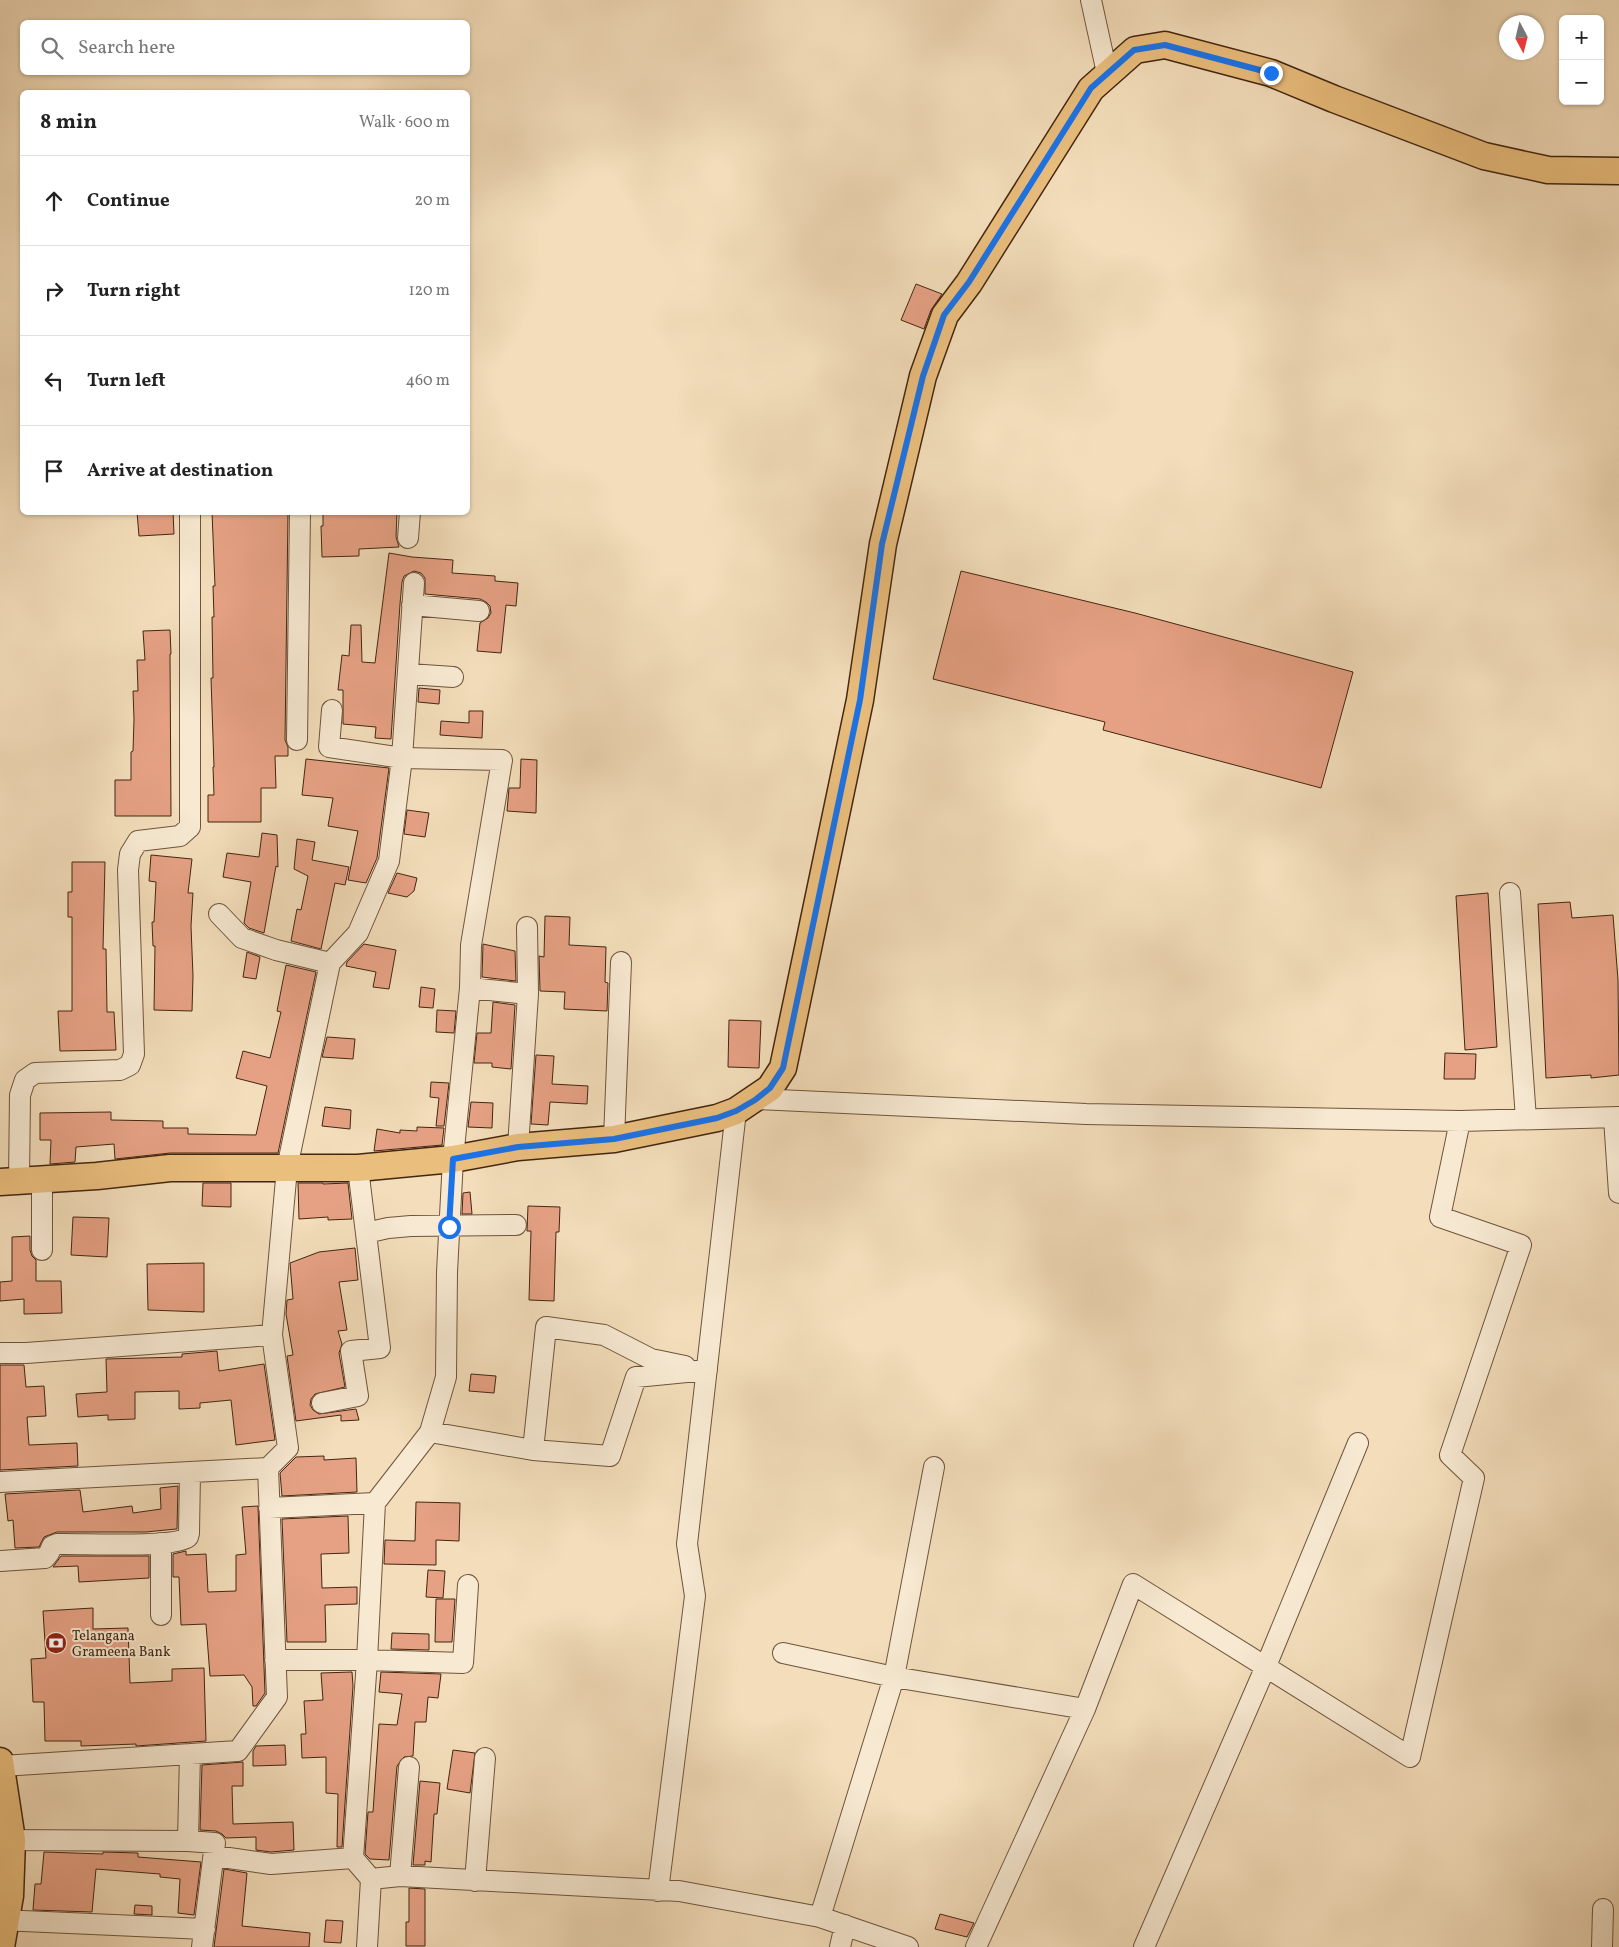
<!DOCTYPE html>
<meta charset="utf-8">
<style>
body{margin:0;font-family:Vollkorn,serif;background:#f2f2f2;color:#222}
.controls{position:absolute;right:15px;top:15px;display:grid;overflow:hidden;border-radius:8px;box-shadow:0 1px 4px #0004}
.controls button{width:45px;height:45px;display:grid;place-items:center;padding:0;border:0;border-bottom:1px solid #e0e0e0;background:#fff;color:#222;font:25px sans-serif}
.compass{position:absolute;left:1499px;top:15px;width:45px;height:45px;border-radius:50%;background:#fff;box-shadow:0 1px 4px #0004;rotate:173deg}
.stop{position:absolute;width:15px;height:15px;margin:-11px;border:4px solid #1a73e8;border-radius:50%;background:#fff}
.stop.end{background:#1a73e8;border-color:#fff;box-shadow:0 1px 5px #0008}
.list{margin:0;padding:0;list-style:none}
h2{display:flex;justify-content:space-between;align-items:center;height:65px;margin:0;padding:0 20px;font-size:21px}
h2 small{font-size:16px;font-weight:400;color:#767676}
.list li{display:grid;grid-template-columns:32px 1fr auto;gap:15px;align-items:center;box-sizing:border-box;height:90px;padding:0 20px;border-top:1px solid #e0e0e0}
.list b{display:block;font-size:19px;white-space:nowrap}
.list em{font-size:16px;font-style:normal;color:#767676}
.icon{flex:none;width:28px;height:28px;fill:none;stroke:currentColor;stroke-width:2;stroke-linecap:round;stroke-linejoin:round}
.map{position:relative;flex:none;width:1619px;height:1947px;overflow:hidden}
.search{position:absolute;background:#fff;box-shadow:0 1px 4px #0004;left:20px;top:20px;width:450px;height:55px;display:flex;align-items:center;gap:12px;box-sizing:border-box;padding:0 18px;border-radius:8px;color:#767676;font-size:19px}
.panel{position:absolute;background:#fff;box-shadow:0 1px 4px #0004;left:20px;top:90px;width:450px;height:425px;border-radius:8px}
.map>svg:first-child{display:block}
.building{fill:#e6a184;stroke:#432611}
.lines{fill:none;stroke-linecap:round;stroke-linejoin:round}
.minor-casing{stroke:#6f543b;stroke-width:22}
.major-casing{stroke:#432611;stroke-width:29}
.minor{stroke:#f7e9d2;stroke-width:20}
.major{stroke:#eabe7d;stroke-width:26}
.route{stroke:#1a73e8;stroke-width:6}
.labels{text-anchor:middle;stroke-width:4;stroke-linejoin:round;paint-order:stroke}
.poi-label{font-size:14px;fill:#432611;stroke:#f7e9d2;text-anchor:start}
</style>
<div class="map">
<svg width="1619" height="1947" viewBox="0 0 1619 1947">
<rect width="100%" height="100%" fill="#f3ddba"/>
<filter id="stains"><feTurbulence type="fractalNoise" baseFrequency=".004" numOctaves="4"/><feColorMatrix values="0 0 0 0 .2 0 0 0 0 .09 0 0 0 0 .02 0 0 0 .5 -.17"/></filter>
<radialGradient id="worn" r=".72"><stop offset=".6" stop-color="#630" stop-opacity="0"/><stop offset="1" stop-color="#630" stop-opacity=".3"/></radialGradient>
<path class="building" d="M916,284L942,294L931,310L924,329L901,320Z
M137,512H173L174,534L139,536Z
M212,512H288L285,740L288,747V756H275L276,788H261V822H208V795H214L213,767H214L211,678H213L212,617H214L213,586H215Z
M323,512H397L396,537L399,547L359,549V556L322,557L321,526H323Z
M389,553L412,557L453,560L452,573L495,576V581L518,583L516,606L506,605L501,653L477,651L480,623L488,618L491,613L490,606L486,602L480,599L425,594V578L421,573L414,571L404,576L402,582L400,604L391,739L375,738L376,727L343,724V690H338L342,655L349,656L351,625H361L362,662L375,663Z
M961,571L1135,613L1353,672L1321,788L1103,730L1105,722L933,679Z
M170,630L171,654H170L171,816H115V780H131V752L133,751L134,719L133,691H138L137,660H145L143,631Z
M419,688L440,690L439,704L418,702Z
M469,711H483L482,738L440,735L441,721L469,723Z
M306,759L389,768L377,858L366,883L348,880L358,831L328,826L333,798L302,795Z
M521,759L537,760L536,813L507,811L509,788H520Z
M407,810L429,813L425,837L404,834Z
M262,833L277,835L278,867L276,866L264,933L249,928L244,923L251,882L223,877L227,853L259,857Z
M297,839L315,842L312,860L349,867L345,885L335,883L321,949L291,941L297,909L301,910L308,876L294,869Z
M151,855L192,859L188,893H193L191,926L193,976L192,1011L154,1010L155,946H153L152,922H154L156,882L149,881Z
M72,862H105L103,949H106L107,1012H114L116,1050L60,1051L58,1011H72V917H68V892H72Z
M397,873L417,878L414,891L407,897L388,893Z
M1488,893L1497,1047L1465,1050L1456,896Z
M1570,902L1572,918L1613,915L1618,980L1619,1075L1591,1078V1075L1546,1078L1538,904Z
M545,916L570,917L569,945L606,947L605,982L608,983L607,1011L564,1009L565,992L540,991L539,956L544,957Z
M364,944L396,950L389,989L373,987L376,972L346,966L347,962Z
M483,944L515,951L516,981L482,977Z
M247,952L260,957L256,979L243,977Z
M286,965L316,972L278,1153H170L115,1159L114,1144L76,1147L75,1162L50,1164L51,1140H40V1113L111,1112V1120L163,1121V1128H188V1134L256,1135L267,1086L236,1078L243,1051L270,1058L281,1012L277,1011Z
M421,987L435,989L433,1008L419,1007Z
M493,1002L515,1005L511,1069L492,1067V1063H474L477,1033H491Z
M437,1010L456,1011L454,1033L436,1032Z
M729,1020L761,1021L759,1068L728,1067Z
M327,1037L355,1039L353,1059L322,1057Z
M1445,1053L1476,1054L1475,1079H1444Z
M536,1055L554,1056L552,1084L588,1086L587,1104L550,1102L548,1125L531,1124Z
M431,1082L449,1083L444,1126H436L439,1098L430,1097Z
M471,1102L493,1103L492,1128L468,1127Z
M325,1107L351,1110L350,1129L322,1126Z
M417,1127L444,1128L442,1145L374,1151L377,1129L400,1133V1130L417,1131Z
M203,1183H231V1207L202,1206Z
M298,1183H323V1184L348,1183L352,1219L328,1220V1217L299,1219Z
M470,1192L472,1214H462L463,1193Z
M528,1206L560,1207L559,1232H556L554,1301L529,1300L531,1231H527Z
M73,1217L109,1218L107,1257L71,1255Z
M30,1236V1250L32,1256L36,1260V1281H61L62,1313L24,1314V1299L0,1301V1282L12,1281V1237Z
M355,1248L358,1280L339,1282L347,1330L338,1331L342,1344L339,1353L345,1387L315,1394L311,1399L310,1405L313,1410L319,1414L356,1409L359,1420L341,1421V1415L296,1421L287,1356L293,1355L286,1314L287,1300L293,1299L290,1263L319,1252Z
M204,1263V1312L148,1310L147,1264Z
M217,1351L219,1371L264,1364L275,1440L236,1445L231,1400L200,1403V1408L179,1409V1391L135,1392V1419L108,1420V1415L78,1417L76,1394L107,1392L106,1359L182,1357V1354Z
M0,1365H24L26,1387L44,1386L46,1416L27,1417L29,1445L77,1443L78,1466L0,1470Z
M471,1374L496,1376L494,1393L469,1391Z
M324,1456V1460L356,1458L357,1492L282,1496L280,1473L296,1457Z
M178,1486L177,1529H176L146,1532H57L44,1537L39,1547L15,1548L13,1520L8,1521L5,1494L78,1490H80L83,1512L132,1506L133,1513L161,1509L160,1488Z
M416,1502L460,1503L459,1541L436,1540V1565L384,1564L385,1540L415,1541Z
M258,1506L265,1693L256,1706H253L252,1687L244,1675L210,1676L206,1624L181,1625L179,1577H173V1554L186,1551V1555L206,1554L208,1592L236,1591V1555L246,1554L242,1507Z
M348,1516L349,1553L321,1554L322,1588L357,1587V1604L325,1605L326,1642H287L282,1519Z
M61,1556H149V1578L79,1582L78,1566L53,1567Z
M428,1570L445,1571L443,1598L426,1597Z
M436,1599H455L452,1642H435Z
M93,1608V1629L128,1628L130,1683L172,1681V1669L204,1668L206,1741L136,1746V1744L81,1746V1741H45L44,1702H33L31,1659L46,1658L43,1611Z
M392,1633L429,1634V1650L391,1649Z
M352,1672L353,1686L342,1847H337L338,1794L326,1793V1757L302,1758L301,1734H306L304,1701L323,1700L321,1673Z
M381,1672L441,1674L438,1698L428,1697L426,1722H415L413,1756L404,1757L397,1766L389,1860L370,1859L365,1854L368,1812H373L379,1724L397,1725L402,1694L379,1692Z
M285,1745L286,1765L253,1766V1751L256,1746Z
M453,1750L475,1753L470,1793L447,1789Z
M243,1762V1786H232L233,1824L293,1822L294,1850L271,1852L256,1850V1837L226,1838L222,1834L216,1831L200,1830L202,1765Z
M420,1781L440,1783L437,1814H434L431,1862L425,1861V1865H413Z
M44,1852L103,1854V1852L138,1853V1857L201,1862L194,1915L178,1913L180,1879L160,1877V1874L96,1869L92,1912L33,1910L35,1884H41Z
M224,1869L247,1873L242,1926L310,1933L309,1947H214Z
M409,1888L425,1889V1946H406V1922H409Z
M135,1905L152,1906V1915L134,1914Z
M940,1914L974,1923L967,1937L935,1929Z
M326,1920L343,1921L341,1943L324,1942Z"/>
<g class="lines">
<g class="minor-casing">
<path id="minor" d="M1091,0L1107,73
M408,538L410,512
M412,605L479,611
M409,674L453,677
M332,710L329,747L402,758L502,760L471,945L470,988L453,1159L447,1272L446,1377L430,1432L375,1503L367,1660L353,1858
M297,740L300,512
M1510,893L1526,1119
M330,963L358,933L389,861L402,758L414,583
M470,988L528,994
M755,1099L1086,1114L1460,1121L1619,1117
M1614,1118L1619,1193
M614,1139L621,962
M518,1147L528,994L527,927
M19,1180L20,1095L25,1080L35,1073L120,1070L130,1065L134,1054L128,870L130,854L138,841L180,836L190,827V512
M366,1233L388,1228L411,1226L516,1225
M42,1250V1179
M0,1353H26L272,1335
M322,1403L358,1396L351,1351L380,1348L358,1168
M430,1432L533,1450L610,1456L636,1377L707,1370
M533,1450L546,1327L604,1335L651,1359L685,1366
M0,1482L268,1468
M269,1508L375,1503
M161,1543V1615
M0,1561L45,1558L49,1553L52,1546L57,1544C81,1543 173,1549 188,1537L189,1533L190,1473
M783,1653L894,1677L1085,1709
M275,1660H367L463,1663L468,1585
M2,1766L238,1751L277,1697L268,1468L288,1448L272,1335L287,1168L330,963L276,950L242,938L219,914
M0,1840L188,1841L215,1843L202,1947
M188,1841L190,1754
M215,1856L271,1864L353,1858L371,1879L400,1876L679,1891L820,1917L908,1947
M400,1876L409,1767
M475,1881L485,1758
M658,1891L695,1596L687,1544L736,1111
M820,1917L894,1677L934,1467
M0,1920L205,1929
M367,1947L371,1879
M840,1947L845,1925
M976,1947L1085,1709L1133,1584L1410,1757L1474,1478L1450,1455L1521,1245L1440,1217L1460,1121
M1144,1947L1266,1666L1358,1443
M1602,1947L1603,1909"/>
</g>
<g class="major-casing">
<path id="major" d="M0,1182L97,1176L170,1168H358L453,1159L518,1147L614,1139L717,1118L736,1111L770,1088L783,1068L860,700L883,544L923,376L945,315L969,283L1091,89L1135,50L1165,45L1271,73L1334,99L1484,156L1548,170L1619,171
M0,1761L12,1840L10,1896L1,1947"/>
</g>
<use href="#minor" class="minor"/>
<use href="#major" class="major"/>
</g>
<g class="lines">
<path class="route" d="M449,1227L453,1159L518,1147L614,1139L717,1118L736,1111L755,1100L770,1088L783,1068L860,700L882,544L923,376L944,315L969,282L1091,88L1134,50L1165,45L1271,73"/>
</g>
<defs>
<g id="bank-disc" transform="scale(1.125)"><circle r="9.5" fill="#8f2418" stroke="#f7e9d2"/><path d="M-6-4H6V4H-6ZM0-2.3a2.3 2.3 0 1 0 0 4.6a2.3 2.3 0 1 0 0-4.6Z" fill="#fff"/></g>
</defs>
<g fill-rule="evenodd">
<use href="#bank-disc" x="56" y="1643"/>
</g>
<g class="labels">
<g class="poi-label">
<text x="72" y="1640">Telangana<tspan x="72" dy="16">Grameena Bank</tspan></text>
</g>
</g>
<rect width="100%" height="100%" filter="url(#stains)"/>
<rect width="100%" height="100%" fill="url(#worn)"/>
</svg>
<div class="controls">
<button>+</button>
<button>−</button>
</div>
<svg class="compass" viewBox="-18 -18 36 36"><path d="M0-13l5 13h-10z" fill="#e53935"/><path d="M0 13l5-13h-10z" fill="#767676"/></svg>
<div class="stop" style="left:449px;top:1227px"></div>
<div class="stop end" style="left:1271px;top:73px"></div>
<div class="search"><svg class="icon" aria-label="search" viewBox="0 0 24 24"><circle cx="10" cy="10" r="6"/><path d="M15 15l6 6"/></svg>Search here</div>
<section class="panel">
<h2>8 min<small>Walk · 600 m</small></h2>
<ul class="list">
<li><svg class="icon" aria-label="ahead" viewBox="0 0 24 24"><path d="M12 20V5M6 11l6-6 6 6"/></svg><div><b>Continue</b></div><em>20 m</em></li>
<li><svg class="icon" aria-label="right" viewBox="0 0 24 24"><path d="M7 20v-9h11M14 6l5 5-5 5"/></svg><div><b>Turn right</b></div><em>120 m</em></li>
<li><svg class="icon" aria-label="left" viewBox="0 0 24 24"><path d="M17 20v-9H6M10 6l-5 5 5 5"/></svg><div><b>Turn left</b></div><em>460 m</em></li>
<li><svg class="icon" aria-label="arrive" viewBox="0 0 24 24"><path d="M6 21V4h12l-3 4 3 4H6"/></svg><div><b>Arrive at destination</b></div></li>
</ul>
</section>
</div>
